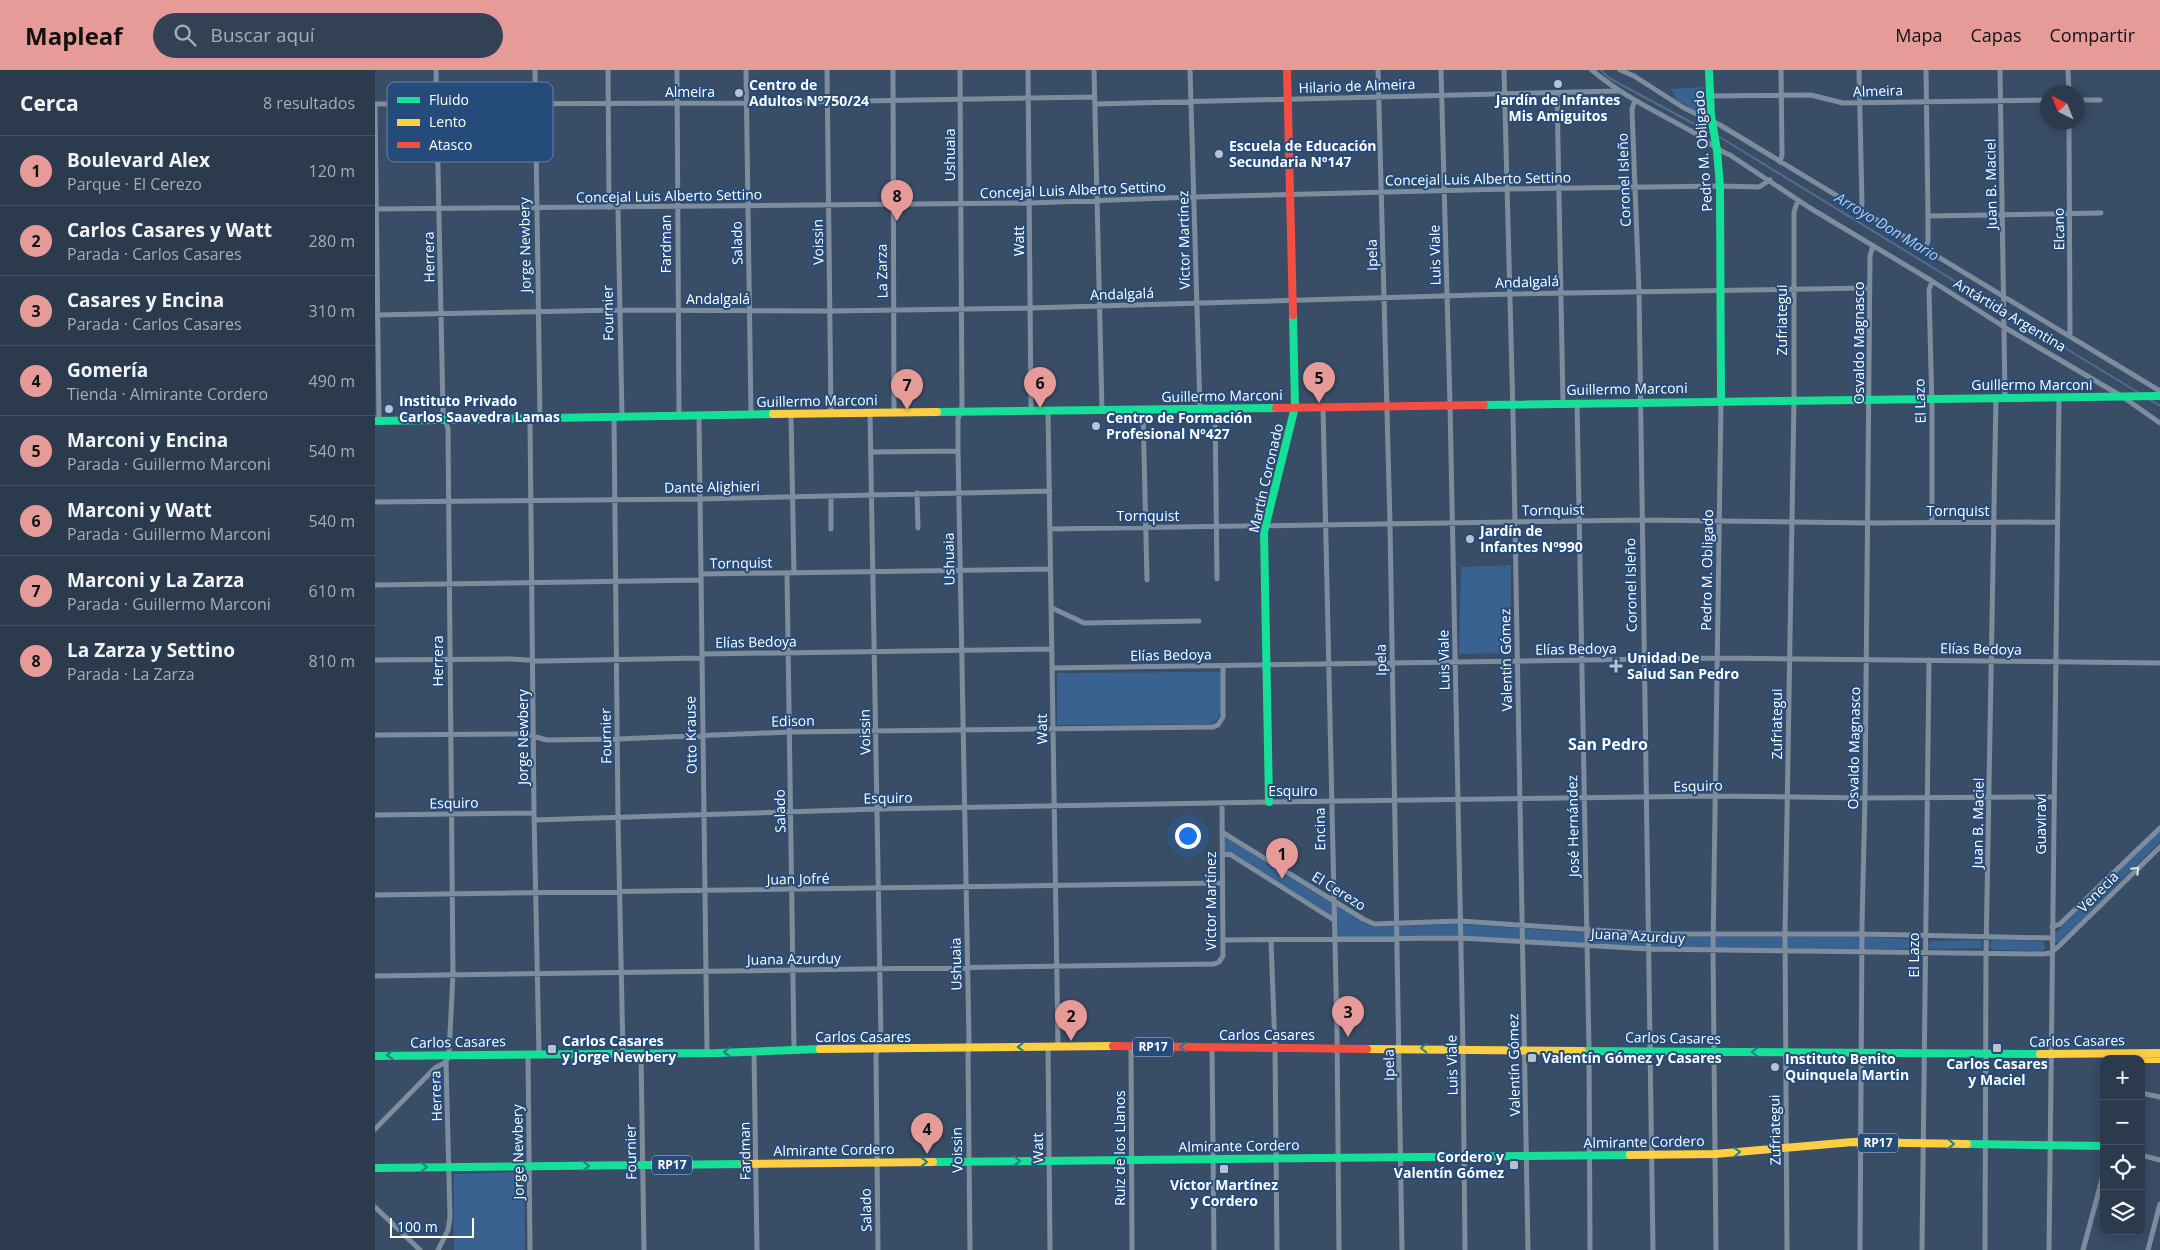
<!DOCTYPE html>
<html lang="es">
<meta charset="utf-8">
<style>
body{margin:0;font-family:"Open Sans",sans-serif;background:#334154;color:#f1f3f6}
.controls{position:absolute;right:15px;bottom:15px;display:grid;overflow:hidden;border-radius:10px;box-shadow:0 2px 12px #0003}
.controls button{width:45px;height:45px;display:grid;place-items:center;padding:0;border:0;border-bottom:1px solid #475465;background:#2b3a4d;color:#f1f3f6;font:25px sans-serif}
.compass{position:absolute;left:1665px;top:15px;width:45px;height:45px;border-radius:50%;background:#2b3a4d;box-shadow:0 2px 12px #0003;rotate:317deg}
.scale{position:absolute;left:15px;bottom:12px;width:84px;box-sizing:border-box;padding-left:5px;border:2px solid #fff;border-top:0;font-size:14px;line-height:18px;white-space:nowrap;color:#fff;-webkit-text-stroke:4px #254b7b;paint-order:stroke}
.you{position:absolute;left:812px;top:765px;width:18px;height:18px;margin:-12px;border:4px solid #fff;border-radius:50%;background:#1a73e8;box-shadow:0 0 0 8px #1a73e833}
.badge{display:grid;place-items:center;width:32px;height:32px;border-radius:50%;background:#e69b98;color:#111;font-size:16px;font-weight:700}
.pin{position:absolute;translate:-50% -41px;filter:drop-shadow(0 1px 2px #0008)}
.pin::after{content:'';position:absolute;top:26px;width:18px;height:15px;background:inherit;clip-path:polygon(0 0,100% 0,50% 100%)}
.list{margin:0;padding:0;list-style:none}
h2{display:flex;justify-content:space-between;align-items:center;height:65px;margin:0;padding:0 20px;font-size:21px}
h2 small{font-size:16px;font-weight:400;color:#a6adb6}
.list li{display:grid;grid-template-columns:32px 1fr auto;gap:15px;align-items:center;box-sizing:border-box;height:70px;padding:0 20px;border-top:1px solid #475465}
.list b{display:block;font-size:19px;white-space:nowrap}
.list p{margin:0;font-size:16px;white-space:nowrap;color:#a6adb6}
.list em{font-size:16px;font-style:normal;color:#a6adb6}
.icon{flex:none;width:28px;height:28px;fill:none;stroke:currentColor;stroke-width:2;stroke-linecap:round;stroke-linejoin:round}
.map{position:relative;flex:none;width:1785px;height:1180px;overflow:hidden}
header{display:flex;align-items:center;gap:30px;box-sizing:border-box;height:70px;padding:0 25px;background:#e69b98;color:#111}
header strong{font-size:24px}
nav{display:flex;gap:28px;margin-inline-start:auto;font-size:18px}
.search{width:350px;height:45px;background:#334154;display:flex;align-items:center;gap:12px;box-sizing:border-box;padding:0 18px;border-radius:28px;color:#a6adb6;font-size:19px}
main{display:flex}
aside{flex:1;background:#2b3a4d}
.map>svg:first-child{display:block}
.green{fill:#396291}
.lines{fill:none;stroke-linecap:round;stroke-linejoin:round}
.stream{stroke:#516c8e;stroke-width:2}
.street{stroke:#7d8d9e;stroke-width:5}
.fast{stroke:#16e098;stroke-width:8}
.slow{stroke:#ffcf43;stroke-width:8}
.jam{stroke:#f24e42;stroke-width:8}
.oneway{stroke:#dee2e7}
.oneway2{stroke:#207f85}
.poi-dot{fill:#bac1ca;stroke:#254b7b;stroke-width:2}
.labels{text-anchor:middle;stroke-width:4;stroke-linejoin:round;paint-order:stroke}
.shield{fill:#254b7b;stroke:#bec9d7;stroke-width:1}
.shield-label{font-size:12px;font-weight:bold;fill:#fff}
.poi-label{font-size:14px;font-weight:bold;fill:#fff;stroke:#254b7b;text-anchor:start}
.street-label{font-size:14px;fill:#fff;stroke:#254b7b}
.water-label{font-size:15px;font-style:italic;fill:#b4ceec;stroke:#254b7b}
.quarter-label{font-size:16px;font-weight:bold;fill:#fff;stroke:#254b7b}
.key{fill:#254b7b;stroke:#6681a3;stroke-width:1}
.key-label{font-size:14px;fill:#fff}
</style>
<header>
<strong>Mapleaf</strong>
<div class="search"><svg class="icon" aria-label="search" viewBox="0 0 24 24"><circle cx="10" cy="10" r="6"/><path d="M15 15l6 6"/></svg>Buscar aquí</div>
<nav><a>Mapa</a><a>Capas</a><a>Compartir</a></nav>
</header>
<main>
<aside>
<h2>Cerca<small>8 resultados</small></h2>
<ul class="list">
<li><span class="badge">1</span><div><b>Boulevard Alex</b><p>Parque · El Cerezo</p></div><em>120 m</em></li>
<li><span class="badge">2</span><div><b>Carlos Casares y Watt</b><p>Parada · Carlos Casares</p></div><em>280 m</em></li>
<li><span class="badge">3</span><div><b>Casares y Encina</b><p>Parada · Carlos Casares</p></div><em>310 m</em></li>
<li><span class="badge">4</span><div><b>Gomería</b><p>Tienda · Almirante Cordero</p></div><em>490 m</em></li>
<li><span class="badge">5</span><div><b>Marconi y Encina</b><p>Parada · Guillermo Marconi</p></div><em>540 m</em></li>
<li><span class="badge">6</span><div><b>Marconi y Watt</b><p>Parada · Guillermo Marconi</p></div><em>540 m</em></li>
<li><span class="badge">7</span><div><b>Marconi y La Zarza</b><p>Parada · Guillermo Marconi</p></div><em>610 m</em></li>
<li><span class="badge">8</span><div><b>La Zarza y Settino</b><p>Parada · La Zarza</p></div><em>810 m</em></li>
</ul>
</aside>
<div class="map">
<svg width="1785" height="1180" viewBox="0 0 1785 1180">
<rect width="100%" height="100%" fill="#394d67"/>
<path class="green" d="M1328,17L1331,47L1302,30L1296,19Z
M1136,495V583L1084,584L1086,497Z
M846,602C846,617 852,647 836,654L682,655V603Z
M1785,761V772L1684,872L1678,873V865Z
M846,764L990,854L998,857L1084,854L1275,867L1487,866L1544,870L1546,875L1544,878L1484,880L1273,877L1147,870L961,869L959,850L954,844L856,785L847,783Z
M1604,870L1608,875L1605,878L1555,879L1553,876L1556,871Z
M1617,870L1668,871L1670,878L1668,881L1618,880L1614,876Z
M149,1102L150,1180H79V1104Z"/>
<g class="lines">
<path class="stream" d="M1226,0L1234,8L1336,63
M1343,66L1627,240
M1631,242L1764,323
M1774,329L1785,336"/>
<path class="street" d="M61,0L68,342L73,359L78,904L74,984L71,992L75,1147L73,1160L63,1180
M160,0L165,349
M233,0L234,138
M302,0L304,347
M371,0L376,345
M452,0L456,344
M518,0L519,342
M585,0L587,336L583,349V381L594,971L593,985L595,1180
M653,0L656,341
M719,0L727,341
M815,0L825,339
M1003,0L1015,454L1027,1180
M1066,0L1075,334L1088,979L1090,1180
M1129,0L1138,344L1153,1180
M1217,0C1247,26 1282,42 1316,61C1330,69 1340,79 1355,85L1435,138L1557,211L1634,260L1748,327L1785,353
M1245,0L1259,6L1309,38L1345,55L1785,321
M1484,0L1487,134L1485,140
M1625,0L1630,327
M1693,0L1694,22
M1182,23L1188,333
M1335,26L1436,25L1468,33L1672,30
M1260,30L1257,39L1264,221L1278,1180
M1702,30H1725
M0,34L371,33L720,27
M0,34L4,351
M720,34L1243,21
M1694,52L1695,266
M1405,92L1407,85L1406,0
M243,138L247,347
M0,139L655,133L819,127L1132,119L1345,116L1384,117L1395,110
M1553,146L1726,143
M1550,179L1553,171V146L1551,0
M0,245L244,240L456,241L655,238L1135,224L1495,218
M1202,332L1214,979L1215,1180
M948,337L962,962L964,1180
M840,339L842,509
M673,341L683,976
M768,341L772,510
M495,343L506,970L501,985L503,1180
M416,344L419,503
M239,347L243,748L248,984
M324,347L332,982
M155,350L159,743L164,984
M496,382L583,381
M542,423L543,458
M456,426V459
M0,432L325,429L675,421
M1557,452V339L1554,220L1557,211
M675,459L1266,450L1493,453L1681,452
M412,503L419,979
M326,504L675,499
M0,515L326,510
M677,538L709,553L824,551
M327,584L677,579
M0,590L136,589L167,591L327,588
M677,598L1343,588L1785,593
M0,665L150,664L172,670L243,669L415,662L838,657L843,655L848,647V596
M0,745L159,743
M159,750L503,739L894,732L1342,726L1490,728L1678,727
M847,762L988,849L999,854L1085,851L1279,864H1487L1676,868
M847,783L856,785L959,850
M0,825L847,813
M1677,857L1685,854L1785,758
M848,870L1085,868L1274,879L1668,884L1676,883L1685,875L1785,777
M896,871L900,977L902,1180
M0,906L839,894L844,892L848,886L847,733
M673,976L675,1180
M756,976L757,1180
M837,977L839,1180
M379,981L382,1180
M266,983L269,1180
M153,984L155,1180
M1766,1023L1785,1027
M0,1059L60,998L71,992
M1766,1085L1785,1090
M0,1137L45,1180
M1341,1180L1338,880L1346,331
M1412,1180L1410,864L1419,330V142L1423,130
M1485,1180L1487,854L1490,728L1495,186L1498,176
M1547,1180L1554,590
M1610,1180L1611,883L1621,327
M1674,1180L1684,327
M1708,1180L1729,1102
M1773,1180L1785,1134"/>
<path class="fast" d="M1334,0L1336,46L1342,80L1345,116L1346,331
M1109,335L1785,326
M562,342L901,338
M0,351L398,344
M894,732L889,462L920,337L918,245
M1207,981L1665,984
M0,986L343,983L445,979
M1592,1074L1729,1076
M558,1092L1255,1085
M0,1098L369,1094"/>
<path class="slow" d="M398,344L562,342
M445,979L738,976
M992,979L1207,981
M1665,984L1785,983
M1766,989H1783
M1255,1085L1340,1084L1478,1072L1592,1074
M369,1094L558,1092"/>
<path class="jam" d="M912,0L918,245
M901,338L1109,335
M738,976L992,979"/>
</g>
<defs><path id="oneway-chevron" d="M-2-3.5L2.5 0L-2 3.5" fill="none" stroke-width="1.6" stroke-linecap="round" stroke-linejoin="round" transform="scale(1.25)"/></defs>
<use class="oneway" href="#oneway-chevron" transform="translate(1761 800) rotate(-45)"/>
<g class="oneway2">
<use href="#oneway-chevron" transform="translate(646 977) rotate(178)"/>
<use href="#oneway-chevron" transform="translate(808 977) rotate(-179)"/>
<use href="#oneway-chevron" transform="translate(1049 978) rotate(-179)"/>
<use href="#oneway-chevron" transform="translate(352 982) rotate(177)"/>
<use href="#oneway-chevron" transform="translate(1380 982) rotate(-179)"/>
<use href="#oneway-chevron" transform="translate(15 985) rotate(178)"/>
<use href="#oneway-chevron" transform="translate(1576 1074) rotate(1)"/>
<use href="#oneway-chevron" transform="translate(1362 1082) rotate(-4)"/>
<use href="#oneway-chevron" transform="translate(642 1091)"/>
<use href="#oneway-chevron" transform="translate(549 1092)"/>
<use href="#oneway-chevron" transform="translate(211 1096)"/>
<use href="#oneway-chevron" transform="translate(49 1097) rotate(-1)"/>
</g>
<g class="poi-dot">
<circle cx="1183" cy="14" r="5"/>
<circle cx="364" cy="23" r="5"/>
<circle cx="844" cy="84" r="5"/>
<circle cx="14" cy="339" r="5"/>
<circle cx="721" cy="356" r="5"/>
<circle cx="1095" cy="469" r="5"/>
<path d="M1238.5 588.5h5v5h5v5h-5v5h-5v-5h-5v-5h5z"/>
<rect x="1617" y="973" width="10" height="10" rx="2.5"/>
<rect x="172" y="974" width="10" height="10" rx="2.5"/>
<rect x="1152" y="983" width="10" height="10" rx="2.5"/>
<circle cx="1400" cy="997" r="5"/>
<rect x="1134" y="1090" width="10" height="10" rx="2.5"/>
<rect x="844" y="1094" width="10" height="10" rx="2.5"/>
</g>
<g class="labels">
<g class="shield">
<rect x="758" y="967.5" width="40" height="19" rx="4"/>
<rect x="1483" y="1063.5" width="40" height="19" rx="4"/>
<rect x="277" y="1085.5" width="40" height="19" rx="4"/>
</g>
<g class="shield-label">
<text x="778" y="981">RP17</text>
<text x="1503" y="1077">RP17</text>
<text x="297" y="1099">RP17</text>
</g>
<g class="poi-label">
<text x="374" y="20">Centro de<tspan x="374" dy="16">Adultos Nº750/24</tspan></text>
<text x="1183" y="35" text-anchor="middle">Jardín de Infantes<tspan x="1183" dy="16">Mis Amiguitos</tspan></text>
<text x="854" y="81">Escuela de Educación<tspan x="854" dy="16">Secundaria Nº147</tspan></text>
<text x="24" y="336">Instituto Privado<tspan x="24" dy="16">Carlos Saavedra Lamas</tspan></text>
<text x="731" y="353">Centro de Formación<tspan x="731" dy="16">Profesional Nº427</tspan></text>
<text x="1105" y="466">Jardín de<tspan x="1105" dy="16">Infantes Nº990</tspan></text>
<text x="1252" y="593">Unidad De<tspan x="1252" dy="16">Salud San Pedro</tspan></text>
<text x="187" y="976">Carlos Casares<tspan x="187" dy="16">y Jorge Newbery</tspan></text>
<text x="1167" y="993">Valentín Gómez y Casares</text>
<text x="1410" y="994">Instituto Benito<tspan x="1410" dy="16">Quinquela Martin</tspan></text>
<text x="1622" y="999" text-anchor="middle">Carlos Casares<tspan x="1622" dy="16">y Maciel</tspan></text>
<text x="1129" y="1092" text-anchor="end">Cordero y<tspan x="1129" dy="16">Valentín Gómez</tspan></text>
<text x="849" y="1120" text-anchor="middle">Víctor Martínez<tspan x="849" dy="16">y Cordero</tspan></text>
</g>
<g class="street-label">
<text transform="translate(982 16) rotate(-2)" y="5">Hilario de Almeira</text>
<text transform="translate(1503 21) rotate(-2)" y="5">Almeira</text>
<text x="315" y="27">Almeira</text>
<text transform="translate(1328 81) rotate(-94)" y="5">Pedro M. Obligado</text>
<text transform="translate(575 85) rotate(-90)" y="5">Ushuaia</text>
<text transform="translate(1103 109) rotate(-1)" y="5">Concejal Luis Alberto Settino</text>
<text transform="translate(1249 110) rotate(-92)" y="5">Coronel Isleño</text>
<text transform="translate(1616 114) rotate(-91)" y="5">Juan B. Maciel</text>
<text transform="translate(698 120) rotate(-2)" y="5">Concejal Luis Alberto Settino</text>
<text transform="translate(294 126) rotate(-1)" y="5">Concejal Luis Alberto Settino</text>
<text transform="translate(1684 159) rotate(-91)" y="5">Elcano</text>
<text transform="translate(809 170) rotate(-91)" y="5">Víctor Martínez</text>
<text transform="translate(644 171) rotate(-90)" y="5">Watt</text>
<text transform="translate(443 172) rotate(-91)" y="5">Voissin</text>
<text transform="translate(362 173) rotate(-91)" y="5">Salado</text>
<text transform="translate(291 174) rotate(-90)" y="5">Fardman</text>
<text transform="translate(150 175) rotate(-91)" y="5">Jorge Newbery</text>
<text transform="translate(997 185) rotate(-91)" y="5">Ipela</text>
<text transform="translate(1060 185) rotate(-91)" y="5">Luis Viale</text>
<text transform="translate(54 187) rotate(-91)" y="5">Herrera</text>
<text transform="translate(507 201) rotate(-91)" y="5">La Zarza</text>
<text transform="translate(1152 212) rotate(-2)" y="5">Andalgalá</text>
<text transform="translate(747 224) rotate(-2)" y="5">Andalgalá</text>
<text x="343" y="234">Andalgalá</text>
<text transform="translate(233 243) rotate(-91)" y="5">Fournier</text>
<text transform="translate(1635 245) rotate(31)" y="5">Antártida Argentina</text>
<text transform="translate(1407 250) rotate(-90)" y="5">Zufriategui</text>
<text transform="translate(1484 273) rotate(-90)" y="5">Osvaldo Magnasco</text>
<text x="1657" y="320">Guillermo Marconi</text>
<text transform="translate(1252 319) rotate(-1)" y="5">Guillermo Marconi</text>
<text transform="translate(847 326) rotate(-1)" y="5">Guillermo Marconi</text>
<text transform="translate(442 331) rotate(-1)" y="5">Guillermo Marconi</text>
<text transform="translate(1545 331) rotate(-92)" y="5">El Lazo</text>
<text transform="translate(891 408) rotate(-77)" y="5">Martín Coronado</text>
<text transform="translate(337 417) rotate(-1)" y="5">Dante Alighieri</text>
<text transform="translate(1178 440) rotate(-1)" y="5">Tornquist</text>
<text x="1583" y="446">Tornquist</text>
<text x="773" y="451">Tornquist</text>
<text transform="translate(574 489) rotate(-91)" y="5">Ushuaia</text>
<text transform="translate(366 493) rotate(-1)" y="5">Tornquist</text>
<text transform="translate(1332 500) rotate(-89)" y="5">Pedro M. Obligado</text>
<text transform="translate(1256 515) rotate(-91)" y="5">Coronel Isleño</text>
<text transform="translate(381 572) rotate(-1)" y="5">Elías Bedoya</text>
<text transform="translate(1201 579) rotate(-1)" y="5">Elías Bedoya</text>
<text transform="translate(1606 579) rotate(1)" y="5">Elías Bedoya</text>
<text transform="translate(796 585) rotate(-1)" y="5">Elías Bedoya</text>
<text transform="translate(1006 590) rotate(-91)" y="5">Ipela</text>
<text transform="translate(1069 590) rotate(-91)" y="5">Luis Viale</text>
<text transform="translate(1131 590) rotate(-91)" y="5">Valentín Gómez</text>
<text transform="translate(63 591) rotate(-90)" y="5">Herrera</text>
<text transform="translate(418 651) rotate(-1)" y="5">Edison</text>
<text transform="translate(1402 654) rotate(-90)" y="5">Zufriategui</text>
<text transform="translate(667 659) rotate(-91)" y="5">Watt</text>
<text transform="translate(490 662) rotate(-91)" y="5">Voissin</text>
<text transform="translate(316 665) rotate(-91)" y="5">Otto Krause</text>
<text transform="translate(231 666) rotate(-91)" y="5">Fournier</text>
<text transform="translate(148 667) rotate(-90)" y="5">Jorge Newbery</text>
<text transform="translate(1479 678) rotate(-89)" y="5">Osvaldo Magnasco</text>
<text transform="translate(1323 716) rotate(-2)" y="5">Esquiro</text>
<text x="918" y="726">Esquiro</text>
<text transform="translate(513 728) rotate(-1)" y="5">Esquiro</text>
<text transform="translate(79 733) rotate(-1)" y="5">Esquiro</text>
<text transform="translate(405 741) rotate(-91)" y="5">Salado</text>
<text transform="translate(1603 753) rotate(-89)" y="5">Juan B. Maciel</text>
<text transform="translate(1666 754) rotate(-90)" y="5">Guaviravi</text>
<text transform="translate(1198 756) rotate(-91)" y="5">José Hernández</text>
<text transform="translate(945 759) rotate(-91)" y="5">Encina</text>
<text transform="translate(423 809) rotate(-1)" y="5">Juan Jofré</text>
<text transform="translate(964 821) rotate(32)" y="5">El Cerezo</text>
<text transform="translate(1723 822) rotate(-45)" y="5">Venecia</text>
<text transform="translate(836 831) rotate(-90)" y="5">Víctor Martínez</text>
<text transform="translate(1263 866) rotate(3)" y="5">Juana Azurduy</text>
<text transform="translate(1539 885) rotate(-90)" y="5">El Lazo</text>
<text transform="translate(419 889) rotate(-1)" y="5">Juana Azurduy</text>
<text transform="translate(581 894) rotate(-91)" y="5">Ushuaia</text>
<text x="892" y="970">Carlos Casares</text>
<text x="488" y="972">Carlos Casares</text>
<text transform="translate(1298 968) rotate(1)" y="5">Carlos Casares</text>
<text transform="translate(1702 971) rotate(-1)" y="5">Carlos Casares</text>
<text transform="translate(83 972) rotate(-1)" y="5">Carlos Casares</text>
<text transform="translate(1014 995) rotate(-91)" y="5">Ipela</text>
<text transform="translate(1077 995) rotate(-91)" y="5">Luis Viale</text>
<text transform="translate(1139 995) rotate(-91)" y="5">Valentín Gómez</text>
<text transform="translate(61 1026) rotate(-92)" y="5">Herrera</text>
<text transform="translate(1400 1060) rotate(-91)" y="5">Zufriategui</text>
<text transform="translate(1269 1072) rotate(-1)" y="5">Almirante Cordero</text>
<text transform="translate(864 1076) rotate(-1)" y="5">Almirante Cordero</text>
<text transform="translate(663 1078) rotate(-91)" y="5">Watt</text>
<text transform="translate(745 1078) rotate(-90)" y="5">Ruiz de los Llanos</text>
<text transform="translate(459 1080) rotate(-1)" y="5">Almirante Cordero</text>
<text transform="translate(582 1080) rotate(-91)" y="5">Voissin</text>
<text transform="translate(370 1081) rotate(-91)" y="5">Fardman</text>
<text transform="translate(143 1082) rotate(-91)" y="5">Jorge Newbery</text>
<text transform="translate(256 1082) rotate(-91)" y="5">Fournier</text>
<text transform="translate(491 1140) rotate(-91)" y="5">Salado</text>
</g>
<g class="water-label">
<text transform="translate(1512 157) rotate(31)" y="5">Arroyo Don Mario</text>
</g>
<g class="quarter-label">
<text x="1233" y="680">San Pedro</text>
</g>
</g>
<rect x="12" y="12" width="166" height="80" rx="8" class="key"/>
<rect x="22" y="27" width="23" height="6" fill="#16e098"/>
<rect x="22" y="49" width="23" height="7" fill="#ffcf43"/>
<rect x="22" y="72" width="23" height="6" fill="#f24e42"/>
<g class="key-label">
<text x="54" y="35">Fluido</text>
<text x="54" y="57">Lento</text>
<text x="54" y="80">Atasco</text>
</g>
</svg>
<div class="controls">
<button>+</button>
<button>−</button>
<button><svg class="icon" aria-label="locate" viewBox="0 0 24 24"><circle cx="12" cy="12" r="6"/><path d="M12 2v4M12 18v4M2 12h4M18 12h4"/></svg></button>
<button><svg class="icon" aria-label="layers" viewBox="0 0 24 24"><path d="M12 4l9 5-9 5-9-5zM3 14l9 5 9-5"/></svg></button>
</div>
<svg class="compass" viewBox="-18 -18 36 36"><path d="M0-13l5 13h-10z" fill="#e53935"/><path d="M0 13l5-13h-10z" fill="#a6adb6"/></svg>
<div class="scale">100 m</div>
<div class="you"></div>
<div class="pin badge" style="left:907px;top:809px">1</div>
<div class="pin badge" style="left:696px;top:971px">2</div>
<div class="pin badge" style="left:973px;top:967px">3</div>
<div class="pin badge" style="left:552px;top:1084px">4</div>
<div class="pin badge" style="left:944px;top:333px">5</div>
<div class="pin badge" style="left:665px;top:338px">6</div>
<div class="pin badge" style="left:532px;top:340px">7</div>
<div class="pin badge" style="left:522px;top:151px">8</div>
</div>
</main>
